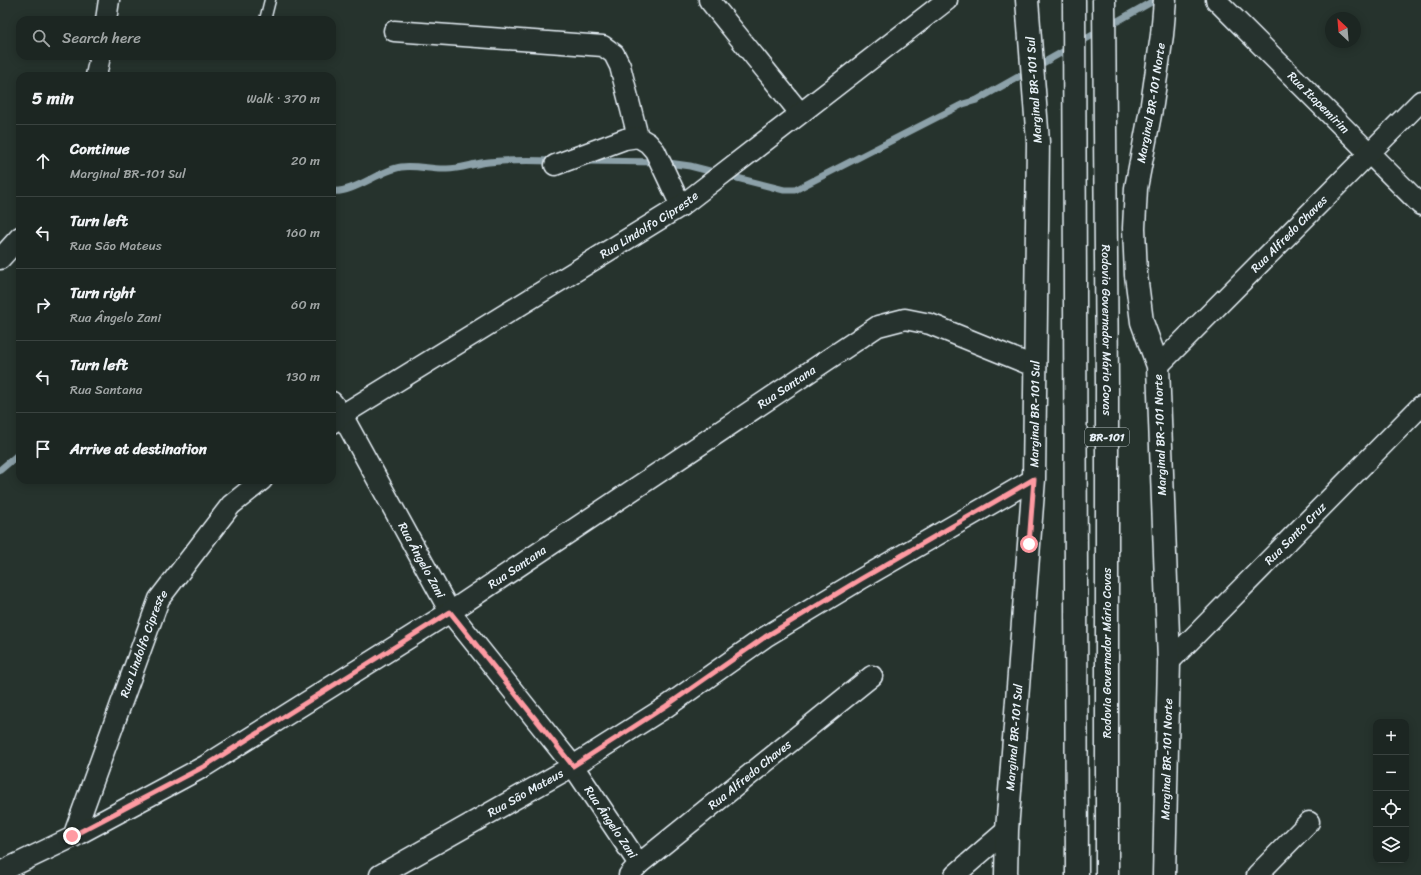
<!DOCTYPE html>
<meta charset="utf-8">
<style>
body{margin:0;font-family:Sriracha,sans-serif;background:#252e2a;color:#f1f3f6}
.controls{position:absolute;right:12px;bottom:12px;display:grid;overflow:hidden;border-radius:8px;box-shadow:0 2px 10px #0003}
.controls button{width:36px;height:36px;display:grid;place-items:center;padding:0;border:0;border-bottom:1px solid #3a4340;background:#1c2622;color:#f1f3f6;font:20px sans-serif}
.compass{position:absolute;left:1325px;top:12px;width:36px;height:36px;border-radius:50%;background:#1c2622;box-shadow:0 2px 10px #0003;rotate:334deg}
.stop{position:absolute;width:12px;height:12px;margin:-9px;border:3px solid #ff9aa2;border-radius:50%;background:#fff}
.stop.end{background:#ff9aa2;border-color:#fff;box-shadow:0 1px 4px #0008}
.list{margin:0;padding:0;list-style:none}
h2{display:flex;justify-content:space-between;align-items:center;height:52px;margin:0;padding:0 16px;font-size:17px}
h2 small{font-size:13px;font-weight:400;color:#a0a5a5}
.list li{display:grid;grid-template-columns:26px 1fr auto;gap:12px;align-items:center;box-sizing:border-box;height:72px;padding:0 16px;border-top:1px solid #3a4340}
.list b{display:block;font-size:15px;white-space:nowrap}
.list p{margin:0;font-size:13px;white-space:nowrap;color:#a0a5a5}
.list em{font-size:13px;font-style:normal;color:#a0a5a5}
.icon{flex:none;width:22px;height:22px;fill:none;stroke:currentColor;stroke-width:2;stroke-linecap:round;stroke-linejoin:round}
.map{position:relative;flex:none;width:1421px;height:875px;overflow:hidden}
.search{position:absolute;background:#1c2622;box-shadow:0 2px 10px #0003;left:16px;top:16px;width:320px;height:44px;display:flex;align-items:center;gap:10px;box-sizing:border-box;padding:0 14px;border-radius:12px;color:#a0a5a5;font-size:15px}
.panel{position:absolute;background:#1c2622;box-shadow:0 2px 10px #0003;left:16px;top:72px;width:320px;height:412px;border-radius:12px}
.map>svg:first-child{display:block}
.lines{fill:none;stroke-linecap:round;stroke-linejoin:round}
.stream{stroke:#8ca1a9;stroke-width:7}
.lane-casing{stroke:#e8f1f8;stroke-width:13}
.street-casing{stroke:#e8f1f8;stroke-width:23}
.secondary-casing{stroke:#e8f1f8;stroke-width:25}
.highway-casing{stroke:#e8f1f8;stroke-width:25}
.lane{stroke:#26332d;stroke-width:10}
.street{stroke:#26332d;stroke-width:20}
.secondary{stroke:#26332d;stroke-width:22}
.highway{stroke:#26332d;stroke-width:22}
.route{stroke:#ff9aa2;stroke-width:5}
.labels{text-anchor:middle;stroke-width:3;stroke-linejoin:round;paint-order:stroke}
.shield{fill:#26332d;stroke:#aeb8bb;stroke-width:1}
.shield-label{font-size:11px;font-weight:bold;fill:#e8f1f8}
.street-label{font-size:12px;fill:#e8f1f8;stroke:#26332d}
</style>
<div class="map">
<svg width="1421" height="875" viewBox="0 0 1421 875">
<rect width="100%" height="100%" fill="#26332d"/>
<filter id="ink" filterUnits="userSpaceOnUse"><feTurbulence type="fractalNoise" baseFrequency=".025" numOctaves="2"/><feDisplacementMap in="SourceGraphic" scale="8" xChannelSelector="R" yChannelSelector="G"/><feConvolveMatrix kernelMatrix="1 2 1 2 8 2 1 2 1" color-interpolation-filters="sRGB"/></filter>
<g filter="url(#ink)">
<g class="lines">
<path class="stream" d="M585,161L661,162L690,166L784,190H795L963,104L977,100L1155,0
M332,191C352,194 380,170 401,167C417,165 432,170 447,169C458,169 470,165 481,163C504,160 530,160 554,161
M0,470L20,453"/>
<g class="lane-casing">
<path id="lane" d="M265,20L270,0"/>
</g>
<g class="street-casing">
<g id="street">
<path d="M709,0L800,113"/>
<path id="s1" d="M1216,0L1421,205"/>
<path d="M106,20L109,0"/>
<path d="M394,31L603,46L614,54L620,66L638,137"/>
<path d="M96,76L100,56"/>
<path d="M555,165L625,139L638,137L648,143L655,151L681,206"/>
<path d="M0,259L20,237"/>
<path id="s2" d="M1158,366L1421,101"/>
<path id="s3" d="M332,402L342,415L450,612L573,766L639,864"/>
<path id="s4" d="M332,423L342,415L681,206L947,0"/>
<path id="s5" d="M1169,662L1421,406"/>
<path id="s6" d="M73,837L159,599L231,505L262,480"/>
<path id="s7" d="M0,872L73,837L205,766L450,612L878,326L905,319L930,324L1036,367"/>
<path id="s8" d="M380,875L573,766L666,707L765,637L861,579L1034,479"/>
<path id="s9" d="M629,875L639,864L872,676"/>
<path d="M955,875L1007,830"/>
<path d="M1257,875L1309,822"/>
</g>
</g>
<g class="secondary-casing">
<g id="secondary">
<path id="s10" d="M1006,875L1007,830L1034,479L1038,142L1027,0"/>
<path id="s11" d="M1164,875L1169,662L1158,366L1142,322L1136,275L1134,228L1136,188L1152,104L1162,35L1165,0"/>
</g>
</g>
<g class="highway-casing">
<g id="highway">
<path d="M1074,0L1077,875"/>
<path id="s12" d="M1104,0L1107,384V875"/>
</g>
</g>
<use href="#lane" class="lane"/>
<use href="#street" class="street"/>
<use href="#secondary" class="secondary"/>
<use href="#highway" class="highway"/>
</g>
</g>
<g class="lines" filter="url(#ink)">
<path class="route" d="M72,836L205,766L450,612L573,766L666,706L765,637L861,579L1034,479L1029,544"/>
</g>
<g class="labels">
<rect class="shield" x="1085" y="428" width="44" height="18" rx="3"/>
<g class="shield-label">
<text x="1107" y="441">BR-101</text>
</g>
<g class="street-label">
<text transform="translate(1034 90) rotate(-94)" y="4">Marginal BR-101 Sul</text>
<text dy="4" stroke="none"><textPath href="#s11" startOffset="777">Marginal BR-101 Norte</textPath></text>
<text dy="4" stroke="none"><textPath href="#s1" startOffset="145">Rua Itapemirim</textPath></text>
<text dy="4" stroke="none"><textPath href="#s4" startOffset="374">Rua Lindolfo Cipreste</textPath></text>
<text dy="4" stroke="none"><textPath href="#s2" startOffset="186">Rua Alfredo Chaves</textPath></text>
<text dy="4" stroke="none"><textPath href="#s12" startOffset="330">Rodovia Governador Mário Covas</textPath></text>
<text dy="4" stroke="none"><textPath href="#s7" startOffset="925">Rua Santana</textPath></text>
<text dy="4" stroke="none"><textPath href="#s10" startOffset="462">Marginal BR-101 Sul</textPath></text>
<text transform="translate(1160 435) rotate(-92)" y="4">Marginal BR-101 Norte</text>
<text dy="4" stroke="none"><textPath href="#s5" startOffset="180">Rua Santa Cruz</textPath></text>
<text dy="4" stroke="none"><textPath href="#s3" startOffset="182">Rua Ângelo Zani</textPath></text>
<text dy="4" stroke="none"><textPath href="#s7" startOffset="601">Rua Santana</textPath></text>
<text dy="4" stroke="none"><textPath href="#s6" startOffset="206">Rua Lindolfo Cipreste</textPath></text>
<text transform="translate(1107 653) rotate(-90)" y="4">Rodovia Governador Mário Covas</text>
<text dy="4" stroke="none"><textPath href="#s10" startOffset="138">Marginal BR-101 Sul</textPath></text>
<text dy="4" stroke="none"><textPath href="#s11" startOffset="116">Marginal BR-101 Norte</textPath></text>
<text dy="4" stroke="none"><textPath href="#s9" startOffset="157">Rua Alfredo Chaves</textPath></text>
<text dy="4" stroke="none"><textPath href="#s8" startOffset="167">Rua São Mateus</textPath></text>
<text dy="4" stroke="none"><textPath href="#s3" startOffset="506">Rua Ângelo Zani</textPath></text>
</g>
</g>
</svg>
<div class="controls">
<button>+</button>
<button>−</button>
<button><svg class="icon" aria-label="locate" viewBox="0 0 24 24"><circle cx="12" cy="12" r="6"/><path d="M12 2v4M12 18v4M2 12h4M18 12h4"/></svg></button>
<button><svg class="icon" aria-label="layers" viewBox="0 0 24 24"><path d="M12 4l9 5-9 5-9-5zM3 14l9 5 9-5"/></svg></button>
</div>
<svg class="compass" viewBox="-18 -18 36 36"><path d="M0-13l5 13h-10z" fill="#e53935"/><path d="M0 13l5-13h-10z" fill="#a0a5a5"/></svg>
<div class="stop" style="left:1029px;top:544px"></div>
<div class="stop end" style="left:72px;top:836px"></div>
<div class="search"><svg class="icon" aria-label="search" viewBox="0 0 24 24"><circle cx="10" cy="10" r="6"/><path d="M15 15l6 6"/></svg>Search here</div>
<section class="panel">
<h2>5 min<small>Walk · 370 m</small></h2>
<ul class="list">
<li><svg class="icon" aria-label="ahead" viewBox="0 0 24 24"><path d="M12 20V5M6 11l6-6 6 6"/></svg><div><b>Continue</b><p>Marginal BR-101 Sul</p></div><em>20 m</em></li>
<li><svg class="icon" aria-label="left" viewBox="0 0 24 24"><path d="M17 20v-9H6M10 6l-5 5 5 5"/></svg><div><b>Turn left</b><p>Rua São Mateus</p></div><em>160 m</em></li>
<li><svg class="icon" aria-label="right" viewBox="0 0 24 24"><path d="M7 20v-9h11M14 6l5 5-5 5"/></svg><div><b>Turn right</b><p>Rua Ângelo Zani</p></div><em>60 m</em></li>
<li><svg class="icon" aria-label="left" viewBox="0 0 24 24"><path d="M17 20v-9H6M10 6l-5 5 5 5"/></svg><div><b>Turn left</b><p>Rua Santana</p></div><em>130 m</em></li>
<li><svg class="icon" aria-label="arrive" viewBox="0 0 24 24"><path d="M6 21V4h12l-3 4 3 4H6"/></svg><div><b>Arrive at destination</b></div></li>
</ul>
</section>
</div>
